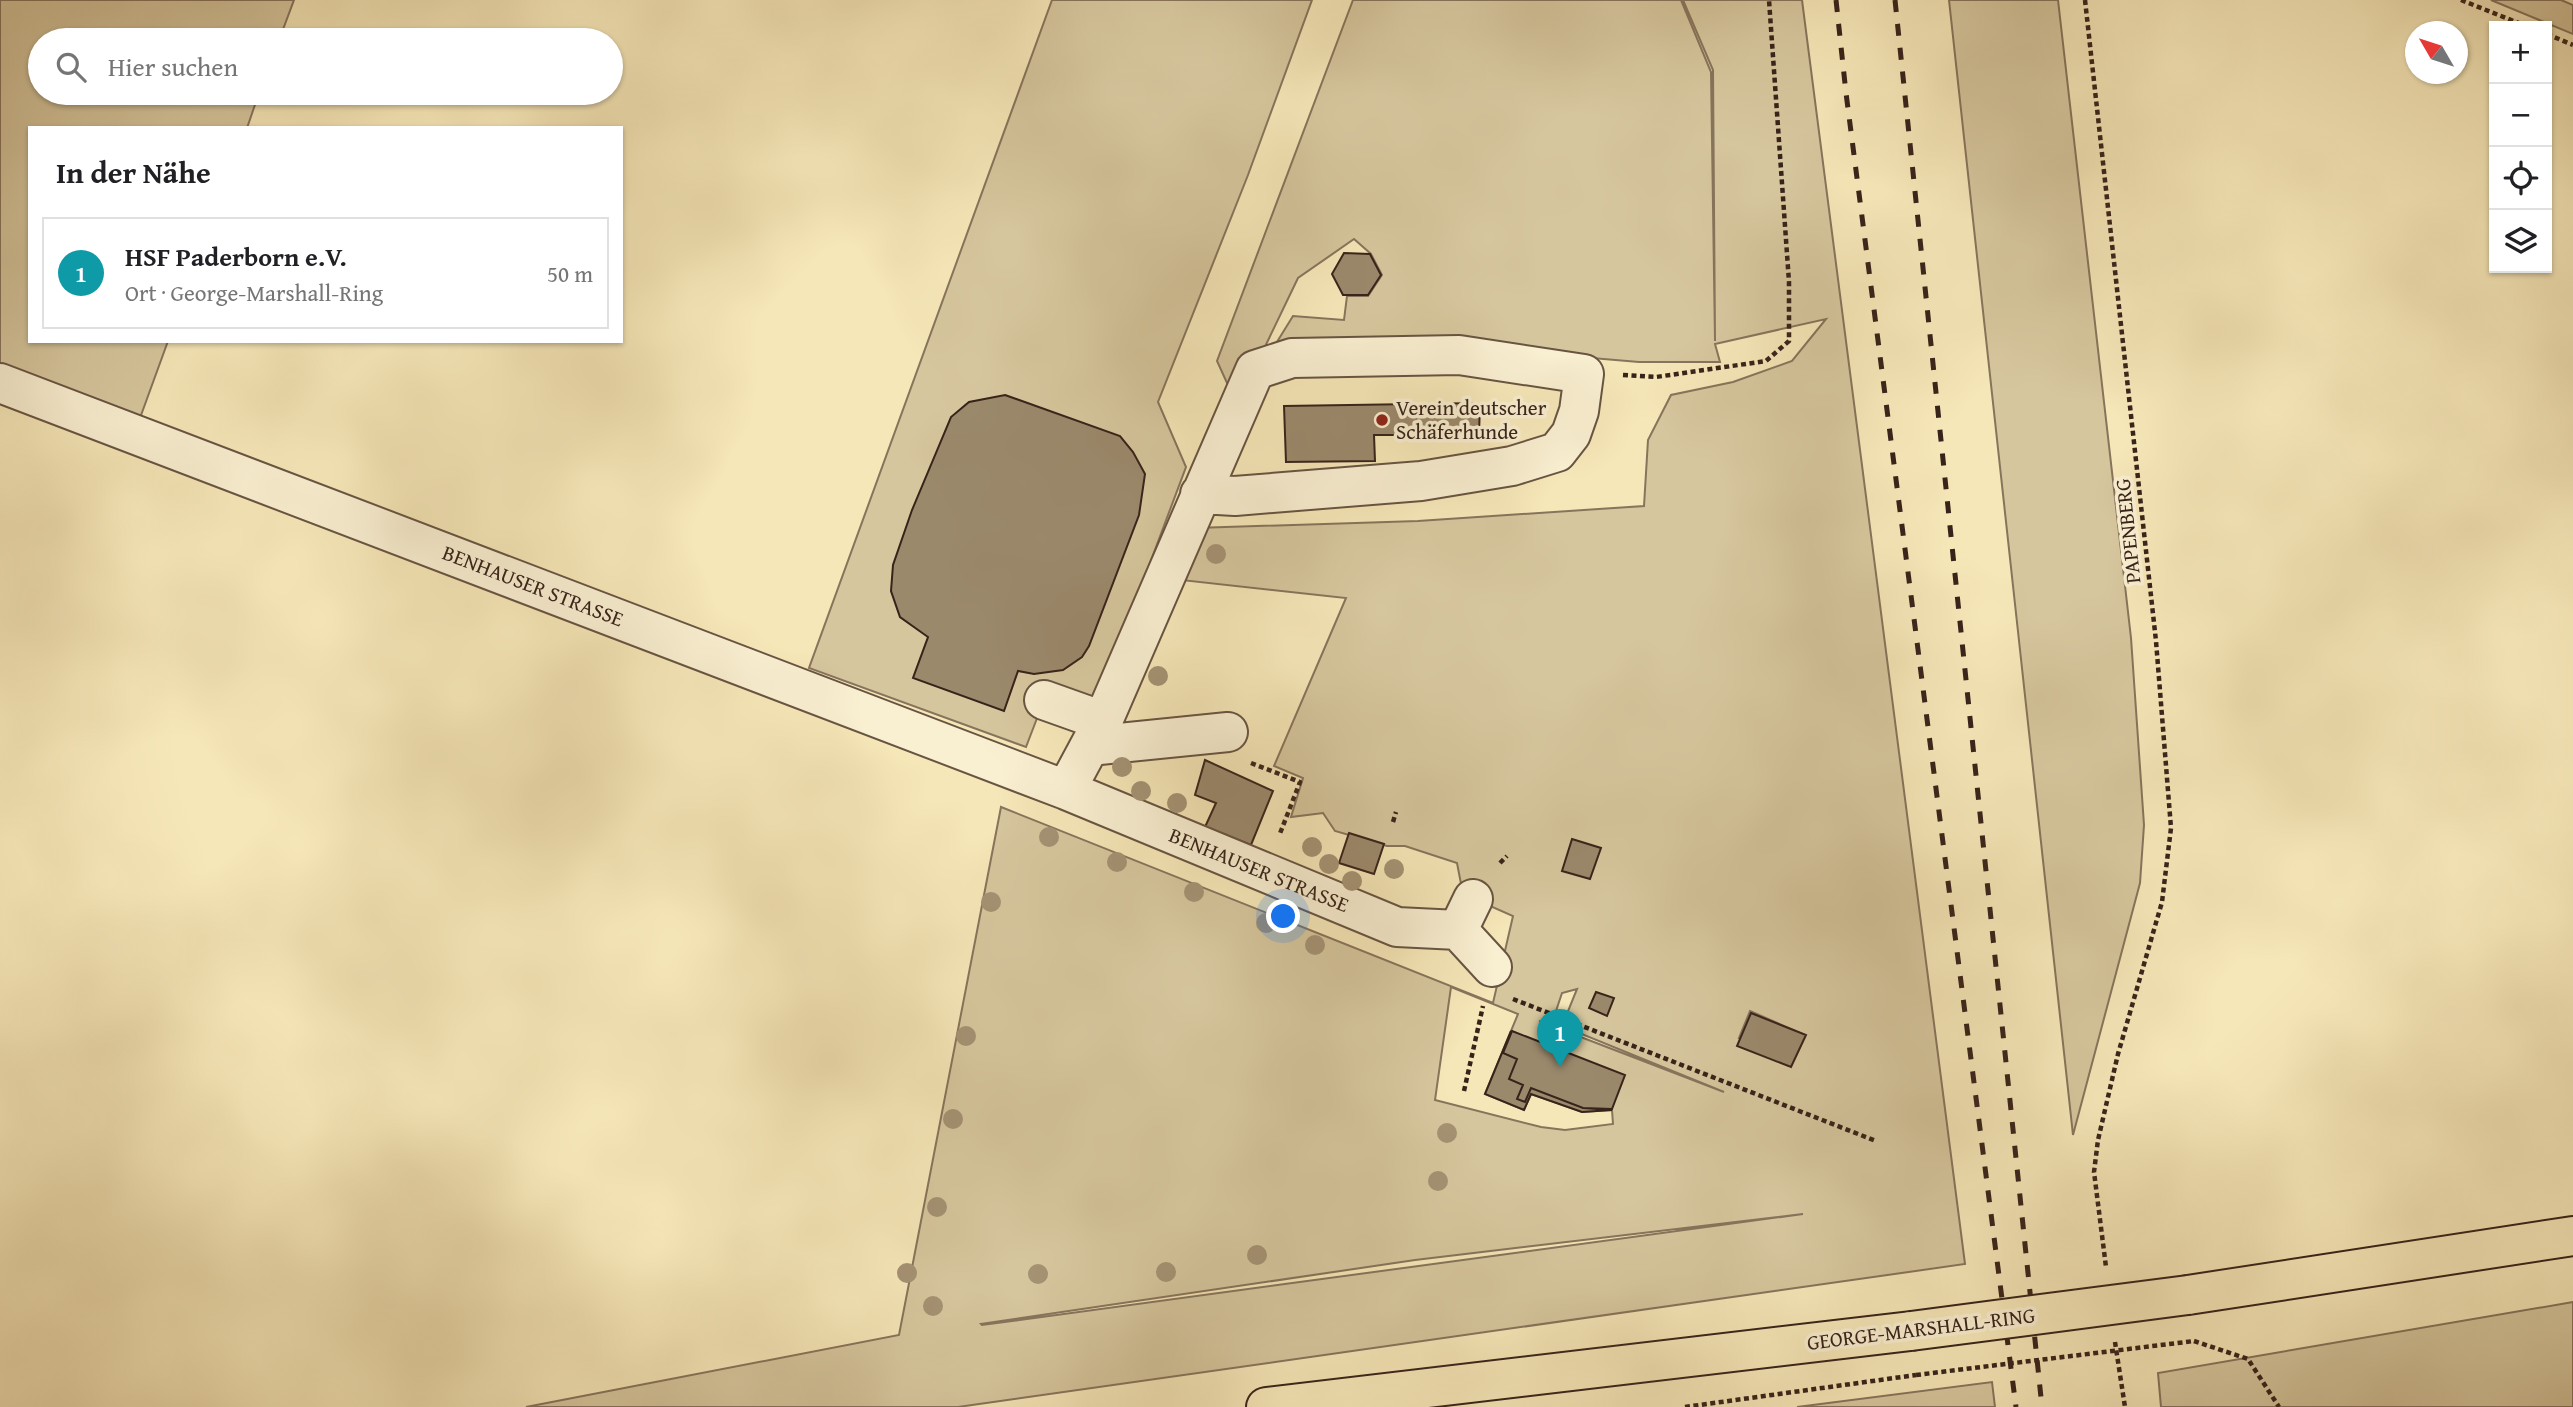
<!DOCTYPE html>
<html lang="de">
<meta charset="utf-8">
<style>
body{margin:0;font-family:"Gentium Book Plus",serif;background:#f6f6f6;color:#202124}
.controls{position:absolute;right:21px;top:21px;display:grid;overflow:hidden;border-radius:0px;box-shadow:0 2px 5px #0004}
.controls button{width:63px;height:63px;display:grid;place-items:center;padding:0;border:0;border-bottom:2px solid #e0e0e0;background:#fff;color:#202124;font:35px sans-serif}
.compass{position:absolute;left:2405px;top:21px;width:63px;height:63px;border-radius:50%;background:#fff;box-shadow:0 2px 5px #0004;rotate:309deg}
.you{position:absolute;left:1284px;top:917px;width:24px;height:24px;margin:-18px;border:5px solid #fff;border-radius:50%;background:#1a73e8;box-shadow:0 0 0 10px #1a73e833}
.badge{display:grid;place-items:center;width:46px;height:46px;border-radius:50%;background:#0f766e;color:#fff;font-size:23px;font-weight:700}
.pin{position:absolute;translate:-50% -58px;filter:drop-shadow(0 2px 4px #0008)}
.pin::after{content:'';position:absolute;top:37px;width:24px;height:21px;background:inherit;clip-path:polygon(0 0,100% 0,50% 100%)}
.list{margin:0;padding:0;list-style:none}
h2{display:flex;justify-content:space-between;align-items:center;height:91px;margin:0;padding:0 28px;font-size:30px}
h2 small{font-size:23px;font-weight:400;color:#757577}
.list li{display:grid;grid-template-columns:46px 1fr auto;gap:21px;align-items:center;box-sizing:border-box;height:112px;margin:0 14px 14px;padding:0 14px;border:2px solid #e0e0e0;border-radius:0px}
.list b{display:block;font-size:26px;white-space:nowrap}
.list p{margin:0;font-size:23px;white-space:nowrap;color:#757577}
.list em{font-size:23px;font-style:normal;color:#757577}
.icon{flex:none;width:38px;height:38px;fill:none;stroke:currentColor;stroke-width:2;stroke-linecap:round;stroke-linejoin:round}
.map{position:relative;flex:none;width:2573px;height:1407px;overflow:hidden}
.search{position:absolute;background:#fff;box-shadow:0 2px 5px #0004;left:28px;top:28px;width:595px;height:77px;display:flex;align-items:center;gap:18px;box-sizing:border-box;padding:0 24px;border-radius:38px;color:#757577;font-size:26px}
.panel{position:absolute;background:#fff;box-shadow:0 2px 5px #0004;left:28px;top:126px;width:595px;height:217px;border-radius:0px}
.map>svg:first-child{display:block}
.green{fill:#d6c69d;stroke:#87745c;stroke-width:2;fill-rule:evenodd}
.building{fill:#9b896c;stroke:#38231a;stroke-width:2}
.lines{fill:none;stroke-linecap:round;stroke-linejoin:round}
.minor-casing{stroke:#685442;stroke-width:42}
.major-casing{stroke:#38231a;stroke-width:42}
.path{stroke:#38231a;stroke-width:4.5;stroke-dasharray:5 3.5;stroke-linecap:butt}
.minor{stroke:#f9efd1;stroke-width:38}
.major{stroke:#f6e7b8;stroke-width:38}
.rail{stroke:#38231a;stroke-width:5;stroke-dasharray:12 12;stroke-linecap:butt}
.major-bridge-casing{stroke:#38231a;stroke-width:42;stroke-linecap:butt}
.path-bridge{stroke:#38231a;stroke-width:4.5;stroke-dasharray:5 3.5;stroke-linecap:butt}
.major-bridge{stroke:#f6e7b8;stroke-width:38}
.tree{fill:#a49273}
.poi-dot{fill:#8f2418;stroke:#f9efd1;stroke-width:2.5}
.labels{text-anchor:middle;stroke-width:7;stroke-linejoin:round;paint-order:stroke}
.poi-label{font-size:21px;fill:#38231a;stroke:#f9efd1;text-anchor:start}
.street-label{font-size:21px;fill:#38231a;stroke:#f9efd1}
</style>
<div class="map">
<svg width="2573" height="1407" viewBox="0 0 2573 1407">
<rect width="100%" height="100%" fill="#f6e7b8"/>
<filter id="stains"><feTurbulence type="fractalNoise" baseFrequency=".00286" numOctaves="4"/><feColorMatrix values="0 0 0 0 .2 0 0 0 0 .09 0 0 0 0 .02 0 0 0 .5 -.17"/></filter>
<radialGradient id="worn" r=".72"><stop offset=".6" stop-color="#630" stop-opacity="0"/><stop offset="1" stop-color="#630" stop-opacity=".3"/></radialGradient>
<path class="green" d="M0,0H294L279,40H40V93H259L247,128H30V341H168L136,429L0,374Z
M1052,0H1312L1248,175L1158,402L1186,467L1098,702L1044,700L1026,747L809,668Z
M1353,0H1681L1711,72L1715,341L1713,70L1683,0H1802L1965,1264L958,1407H526L899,1335L1001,807L1493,1003L1513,916L1463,894L1457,863L1405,846H1387L1335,831L1323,813L1291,817L1303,778L1274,766L1346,598L1181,580L1195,528L1418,521L1644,506L1648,440L1671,395L1733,382L1792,361L1826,319L1715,344L1720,362H1639L1484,349L1272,350L1293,316L1344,320L1347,296H1368L1382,275L1371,254L1354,239L1298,278L1237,405L1217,361ZM1451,987L1518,1014L1485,1094L1524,1110L1531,1094L1582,1112L1612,1110L1613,1124L1565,1130L1541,1127L1435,1100ZM1577,989L1562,1026L1724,1092L1539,1021L1561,1029L1553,1020L1562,993ZM1750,1011L1805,1035L1739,1038ZM1803,1214L982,1325L981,1324L1415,1260Z
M1949,0H2058L2131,638L2144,825L2140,883L2073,1135Z
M2491,0H2561L2573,5V34Z
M2573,1302V1407H2161L2158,1373Z
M1992,1382L1995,1407H1797Z"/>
<path class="building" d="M1344,253L1370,254L1381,275L1368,295H1343L1332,274Z
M1005,395L1120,436L1133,452L1145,474L1139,515L1089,646L1082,657L1063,670L1034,674L1018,671L1004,711L913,678L928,637L900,617L891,591L893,565L912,510L951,417L969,402Z
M1480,403L1479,435H1374L1375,461L1286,462L1284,406Z
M1205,760L1273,791L1251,845L1205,827L1216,803L1195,795Z
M1349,833L1384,844L1374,874L1339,863Z
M1572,839L1601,848L1590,879L1562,871Z
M1596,992L1614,998L1607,1016L1589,1008Z
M1751,1013L1806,1035L1791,1067L1737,1046Z
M1511,1031L1503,1053L1517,1059L1509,1079L1523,1085L1517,1099L1525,1102L1531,1088L1583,1108L1612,1110L1582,1112L1531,1094L1524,1110L1485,1094Z
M1512,1031L1625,1075L1612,1109L1583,1108L1531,1088L1525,1102L1517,1099L1523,1085L1509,1079L1517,1059L1503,1053Z"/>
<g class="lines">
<g class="minor-casing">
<path id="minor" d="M0,383L1066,790L1397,927L1458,930L1492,967
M1044,700L1103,721
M1090,746L1228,732
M1066,790L1103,721L1255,370L1292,358L1459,355L1584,374L1579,411L1571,434L1557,452L1512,466L1421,481L1235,496L1200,494
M1458,930L1473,899"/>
</g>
<g class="major-casing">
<path id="major" d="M2188,1295L2573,1236
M1266,1407L1911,1331"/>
</g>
<path class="path" d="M2085,0L2156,641L2171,828L2162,902L2118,1054L2098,1140L2094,1172L2106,1267
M2461,0L2526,26
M2547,34L2573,45
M1623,375L1656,377L1766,361L1789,341V282L1769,0
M1251,763L1300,782L1279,836
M1393,822L1396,812
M1500,863L1507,856
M1513,999L1876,1141
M1464,1091L1483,1006
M2194,1341L2248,1359L2279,1407
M2115,1342L2125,1407
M1685,1407L1916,1375"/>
<use href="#minor" class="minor"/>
<use href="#major" class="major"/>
<path class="rail" d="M1836,0L1846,93L2016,1407
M1895,0L2042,1407"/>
<g class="major-bridge-casing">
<path id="major-bridge" d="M1911,1331L2188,1295"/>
</g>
<path class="path-bridge" d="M1916,1375L2194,1341"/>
<use href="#major-bridge" class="major-bridge"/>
</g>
<g class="tree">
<circle cx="1216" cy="554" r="10"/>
<circle cx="1158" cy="676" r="10"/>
<circle cx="1122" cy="767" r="10"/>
<circle cx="1141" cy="791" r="10"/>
<circle cx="1177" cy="803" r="10"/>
<circle cx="1049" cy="837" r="10"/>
<circle cx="1312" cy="847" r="10"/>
<circle cx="1117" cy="862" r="10"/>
<circle cx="1329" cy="864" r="10"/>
<circle cx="1394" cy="869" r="10"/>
<circle cx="1352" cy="881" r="10"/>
<circle cx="1194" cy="892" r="10"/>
<circle cx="991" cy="902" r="10"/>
<circle cx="1266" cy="923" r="10"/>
<circle cx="1315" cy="945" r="10"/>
<circle cx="966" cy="1036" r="10"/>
<circle cx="953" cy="1119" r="10"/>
<circle cx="1447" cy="1133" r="10"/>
<circle cx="1438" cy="1181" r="10"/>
<circle cx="937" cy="1207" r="10"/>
<circle cx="1257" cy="1255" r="10"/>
<circle cx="1166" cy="1272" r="10"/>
<circle cx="907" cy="1273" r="10"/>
<circle cx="1038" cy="1274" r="10"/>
<circle cx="933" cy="1306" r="10"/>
</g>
<circle class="poi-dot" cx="1382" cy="420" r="7"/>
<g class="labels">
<g class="poi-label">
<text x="1396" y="415">Verein deutscher<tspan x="1396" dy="24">Schäferhunde</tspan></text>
</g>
<g class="street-label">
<text transform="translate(2128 531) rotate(-96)" y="7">PAPENBERG</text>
<text transform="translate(533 586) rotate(21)" y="7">BENHAUSER STRASSE</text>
<text transform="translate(1259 870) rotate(22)" y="7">BENHAUSER STRASSE</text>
<text transform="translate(1921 1329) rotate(-7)" y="7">GEORGE-MARSHALL-RING</text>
</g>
</g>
<rect width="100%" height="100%" filter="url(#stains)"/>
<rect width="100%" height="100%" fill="url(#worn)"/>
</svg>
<div class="controls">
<button>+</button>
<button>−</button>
<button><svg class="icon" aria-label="locate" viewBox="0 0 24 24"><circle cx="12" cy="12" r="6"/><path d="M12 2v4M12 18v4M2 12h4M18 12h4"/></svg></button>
<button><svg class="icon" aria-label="layers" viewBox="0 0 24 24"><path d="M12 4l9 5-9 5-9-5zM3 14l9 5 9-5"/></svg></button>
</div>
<svg class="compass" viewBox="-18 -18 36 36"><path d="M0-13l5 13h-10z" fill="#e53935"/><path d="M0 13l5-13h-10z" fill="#757577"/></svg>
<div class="you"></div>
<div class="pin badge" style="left:1560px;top:1067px;background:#0f9aa8">1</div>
<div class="search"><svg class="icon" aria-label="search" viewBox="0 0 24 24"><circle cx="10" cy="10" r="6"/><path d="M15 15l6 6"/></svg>Hier suchen</div>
<section class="panel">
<h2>In der Nähe<small></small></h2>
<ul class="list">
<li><span class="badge" style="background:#0f9aa8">1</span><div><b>HSF Paderborn e.V.</b><p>Ort · George-Marshall-Ring</p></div><em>50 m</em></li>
</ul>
</section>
</div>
